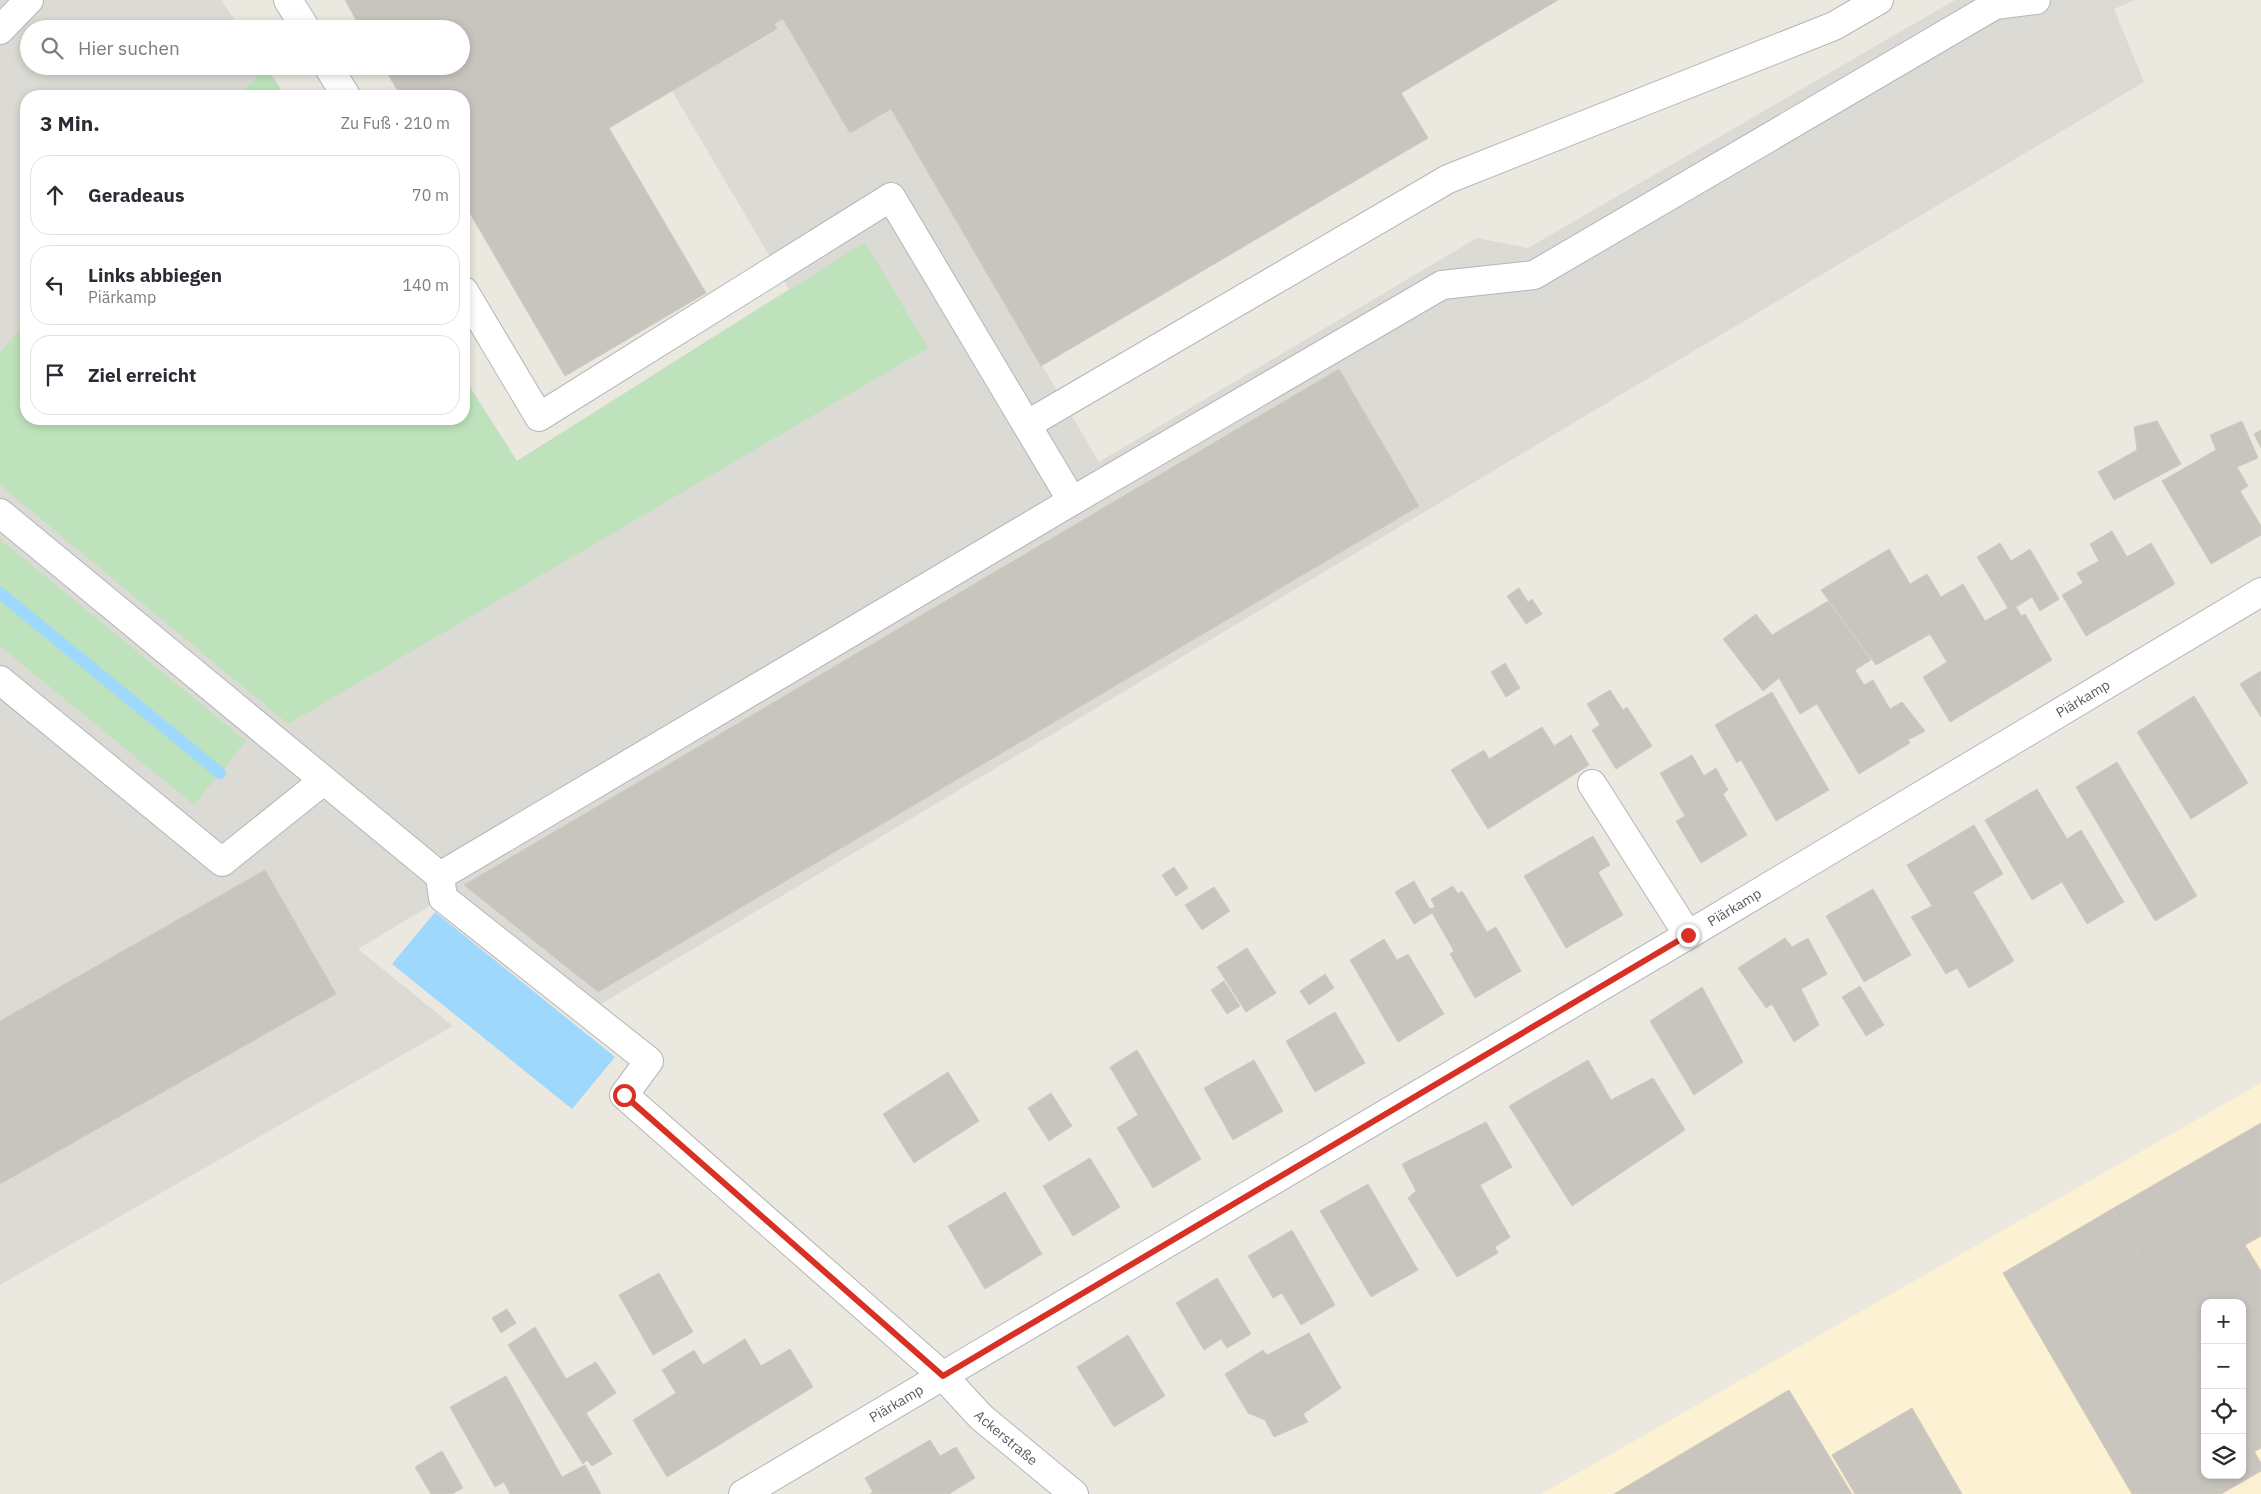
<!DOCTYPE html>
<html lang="de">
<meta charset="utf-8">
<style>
body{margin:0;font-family:"IBM Plex Sans",sans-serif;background:#f2f2f3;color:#2b2b33}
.controls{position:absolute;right:15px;bottom:15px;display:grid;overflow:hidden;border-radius:10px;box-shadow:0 2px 8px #0003}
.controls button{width:45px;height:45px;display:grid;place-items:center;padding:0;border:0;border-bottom:1px solid #e1e1e2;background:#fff;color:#2b2b33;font:25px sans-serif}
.stop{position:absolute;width:15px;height:15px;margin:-11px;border:4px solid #d93025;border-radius:50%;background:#fff}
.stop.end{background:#d93025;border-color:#fff;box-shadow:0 1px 5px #0008}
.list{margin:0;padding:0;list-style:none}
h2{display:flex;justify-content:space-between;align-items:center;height:65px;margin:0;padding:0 20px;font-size:21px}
h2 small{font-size:16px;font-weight:400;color:#7c7c81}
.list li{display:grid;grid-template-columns:32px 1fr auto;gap:15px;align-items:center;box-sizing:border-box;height:80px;margin:0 10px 10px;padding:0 10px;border:1px solid #e1e1e2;border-radius:20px}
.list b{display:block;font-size:19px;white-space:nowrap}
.list p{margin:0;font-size:16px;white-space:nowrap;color:#7c7c81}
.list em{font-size:16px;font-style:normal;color:#7c7c81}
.icon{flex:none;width:28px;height:28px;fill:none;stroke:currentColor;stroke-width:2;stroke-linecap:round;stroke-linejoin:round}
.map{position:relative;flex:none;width:2261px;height:1494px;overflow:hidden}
.search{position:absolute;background:#fff;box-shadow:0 2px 8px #0003;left:20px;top:20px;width:450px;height:55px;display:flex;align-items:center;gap:12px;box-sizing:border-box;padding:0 18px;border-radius:28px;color:#7c7c81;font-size:19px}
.panel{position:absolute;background:#fff;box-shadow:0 2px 8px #0003;left:20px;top:90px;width:450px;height:335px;border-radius:20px}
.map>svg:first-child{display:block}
.commercial{fill:#fdf1d3;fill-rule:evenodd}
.industrial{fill:#dcdad4}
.green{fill:#bee3bc}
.water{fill:#9ed8fd}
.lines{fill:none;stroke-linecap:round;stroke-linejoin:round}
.stream{stroke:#9ed8fd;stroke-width:12}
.building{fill:#c8c5bf;stroke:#d0c9be}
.minor-casing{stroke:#b2b6ba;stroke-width:30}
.minor{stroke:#fff;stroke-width:28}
.route{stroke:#d93025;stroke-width:6}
.labels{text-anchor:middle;stroke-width:4.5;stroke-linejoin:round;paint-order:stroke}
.street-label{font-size:14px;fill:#585c60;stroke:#fff}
</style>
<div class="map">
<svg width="2261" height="1494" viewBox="0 0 2261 1494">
<rect width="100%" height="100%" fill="#ebe8e0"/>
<path class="commercial" d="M2261,1083V1494H1541ZM2205,1303H2242V1475H2205Z"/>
<path class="industrial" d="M0,0H221L241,29H29V66H266L285,96H26V419H464V378L517,461L789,289L672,91L777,30L774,24L783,19L891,109L1099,462L1477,238L1528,248L1955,0H2135L2114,9L2144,82L601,1004L456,890L358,949L453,1026L0,1285Z"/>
<path class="green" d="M266,67L285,96H239Z
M865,242L928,348L288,724L0,485V352L26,323V419H464V378L517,461Z
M0,539L246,741L194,805L0,646Z"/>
<path class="water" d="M435,912L615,1057L572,1109L392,964Z"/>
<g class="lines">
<path class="stream" d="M0,593L220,773"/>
</g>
<path class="building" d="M345,0H1558L1401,93L1428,138L1041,366L891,109L850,133L783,19L774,24L777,29L609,128L706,293L565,376L464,203V96H401L383,66H461V29H361Z
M1339,369L1419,506L598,992L464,885Z
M2157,421L2181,464L2114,500L2098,472L2137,450L2134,427Z
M2242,421L2258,458L2237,467L2248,486L2240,491L2261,526V535L2211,564L2162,481L2216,450L2210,435Z
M2261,430V448L2254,434Z
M2112,531L2127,557L2151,543L2175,584L2086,636L2062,595L2083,583L2077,573L2099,561L2090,544Z
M2000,543L2011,561L2030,549L2059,599L2040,611L2032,597L2016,607L2021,616L2025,614L2052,660L1950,722L1923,677L1947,662L1930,634L1876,665L1821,590L1889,549L1910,584L1927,574L1941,597L1963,584L1985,621L2008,608L1977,557Z
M1519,588L1528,602L1532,599L1542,614L1526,624L1507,596Z
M1828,601L1871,660L1855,670L1864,685L1873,680L1890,709L1902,702L1925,731L1908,740L1910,743L1859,774L1817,704L1800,714L1779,678L1763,691L1723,639L1756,614L1772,635Z
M1505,663L1520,688L1506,697L1491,672Z
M2261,671V717L2240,684Z
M1610,690L1623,710L1627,707L1652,746L1616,769L1592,730L1600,725L1587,704Z
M1772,692L1829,790L1776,821L1741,760L1737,763L1715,725Z
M2194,696L2248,783L2191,819L2137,732Z
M1542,727L1554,746L1571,735L1589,765L1488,829L1451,770L1484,750L1489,759Z
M1692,755L1704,776L1716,768L1728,790L1723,794L1747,835L1701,863L1676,821L1685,816L1660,773Z
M2117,762L2197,896L2155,921L2076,787Z
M2037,789L2067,839L2081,830L2124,902L2087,924L2062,882L2032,900L1985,820Z
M1974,825L2003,874L1973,892L2014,961L1969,988L1957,968L1946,974L1911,917L1932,906L1907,865Z
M1593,836L1610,865L1598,872L1623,915L1566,948L1524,876Z
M1174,867L1188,888L1176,896L1162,875Z
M265,870L336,994L0,1184V1021Z
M1414,881L1432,913L1414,924L1395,892Z
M1453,886L1458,894L1462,891L1487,932L1496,927L1521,971L1475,998L1450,954L1454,951L1430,909L1435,907L1431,899Z
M1214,887L1230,911L1202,930L1185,905Z
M1873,889L1911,955L1864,982L1826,916Z
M1785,938L1792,947L1808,938L1827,974L1801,989L1819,1025L1794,1042L1772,1004L1766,1008L1738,968Z
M1384,939L1397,960L1408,954L1444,1014L1398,1042L1350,960Z
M1247,948L1276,993L1246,1012L1217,967Z
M1325,974L1334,988L1309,1005L1300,991Z
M1224,981L1240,1006L1227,1014L1211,990Z
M1860,986L1884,1025L1866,1036L1842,997Z
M1702,987L1743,1062L1694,1095L1650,1021Z
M1335,1012L1365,1063L1315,1092L1286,1041Z
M1137,1050L1201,1159L1153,1188L1117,1128L1138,1115L1110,1067Z
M1254,1060L1283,1111L1233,1140L1204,1088Z
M1588,1060L1611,1100L1653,1078L1685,1130L1572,1206L1509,1106Z
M948,1072L979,1121L914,1163L883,1114Z
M1051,1093L1072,1126L1049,1141L1028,1108Z
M1486,1122L1512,1167L1480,1185L1510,1237L1495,1247L1498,1253L1457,1277L1408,1198L1416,1191L1402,1164Z
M2261,1123V1236L2245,1245L2261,1271V1448L2254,1452L2242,1431V1303H2205V1367L2112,1209Z
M1090,1158L1120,1207L1073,1236L1043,1186Z
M1368,1184L1418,1270L1371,1297L1320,1211Z
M1005,1192L1042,1254L985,1289L948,1226Z
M2112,1209L2205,1367V1475H2242V1431L2261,1463V1471L2221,1494H2132L2003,1273Z
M1292,1230L1335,1305L1301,1325L1282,1293L1273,1298L1248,1256Z
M659,1273L693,1332L653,1355L619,1295Z
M1217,1278L1251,1334L1227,1348L1221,1339L1204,1350L1176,1303Z
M507,1309L516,1323L501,1333L492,1318Z
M535,1327L566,1379L596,1362L616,1393L586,1413L612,1454L592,1466L587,1460L583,1464L508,1345Z
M1309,1333L1341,1388L1303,1414L1308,1422L1274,1437L1265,1420L1248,1413L1225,1374L1263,1350L1267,1355Z
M1128,1335L1165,1396L1114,1427L1077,1367Z
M745,1339L761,1366L790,1349L813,1387L667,1477L633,1420L676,1393L662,1370L694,1350L703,1365Z
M506,1376L562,1477L585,1465L601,1494H510L504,1482L495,1487L450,1407Z
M1789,1390L1852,1494H1614Z
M1912,1408L1962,1494H1855L1832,1455Z
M930,1440L940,1456L956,1447L975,1478L949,1494H870L873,1492L865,1478Z
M442,1451L463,1488L452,1494H431L415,1467Z"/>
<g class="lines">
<g class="minor-casing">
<g id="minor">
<path d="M288,0L306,29"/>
<path d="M0,30L29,0"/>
<path d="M328,66L346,96"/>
<path d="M464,291L539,417L891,197L1072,501"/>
<path d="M1028,424L1448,179L1834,26L1879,0"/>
<path id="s1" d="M0,513L440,876L443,898L649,1061L624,1095L943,1376L981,1417L1074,1494"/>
<path d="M0,680L222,862L323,781"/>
<path d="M1592,784L1688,935"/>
<path d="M440,876L1072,501L1442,285L1534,275L1995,5L2036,0"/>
<path id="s2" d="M743,1494L1688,935L2261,592"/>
</g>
</g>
<use href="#minor" class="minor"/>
</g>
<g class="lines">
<path class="route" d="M624,1095L943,1376L1688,935"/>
</g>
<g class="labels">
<g class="street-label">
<text dy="5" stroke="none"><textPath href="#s2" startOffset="1558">Piärkamp</textPath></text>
<text dy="5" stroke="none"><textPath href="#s2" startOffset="1152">Piärkamp</textPath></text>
<text dy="5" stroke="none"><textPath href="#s2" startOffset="178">Piärkamp</textPath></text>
<text dy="5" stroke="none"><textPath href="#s1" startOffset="1411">Ackerstraße</textPath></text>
</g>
</g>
</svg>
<div class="controls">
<button>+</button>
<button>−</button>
<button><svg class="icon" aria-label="locate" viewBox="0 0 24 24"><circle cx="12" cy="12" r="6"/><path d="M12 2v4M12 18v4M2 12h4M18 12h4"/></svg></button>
<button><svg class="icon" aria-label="layers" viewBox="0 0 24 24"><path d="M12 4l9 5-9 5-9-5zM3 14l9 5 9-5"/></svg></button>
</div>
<div class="stop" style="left:624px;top:1095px"></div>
<div class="stop end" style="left:1688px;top:935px"></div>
<div class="search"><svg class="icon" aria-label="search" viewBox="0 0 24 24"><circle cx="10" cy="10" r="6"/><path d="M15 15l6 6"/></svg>Hier suchen</div>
<section class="panel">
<h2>3 Min.<small>Zu Fuß · 210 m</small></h2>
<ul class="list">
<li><svg class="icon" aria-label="ahead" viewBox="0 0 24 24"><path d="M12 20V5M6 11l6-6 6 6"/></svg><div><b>Geradeaus</b></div><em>70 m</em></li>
<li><svg class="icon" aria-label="left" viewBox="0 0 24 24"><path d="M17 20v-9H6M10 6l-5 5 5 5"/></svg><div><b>Links abbiegen</b><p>Piärkamp</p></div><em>140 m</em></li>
<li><svg class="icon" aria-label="arrive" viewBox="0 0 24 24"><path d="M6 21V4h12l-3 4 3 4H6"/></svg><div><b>Ziel erreicht</b></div></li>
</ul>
</section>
</div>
